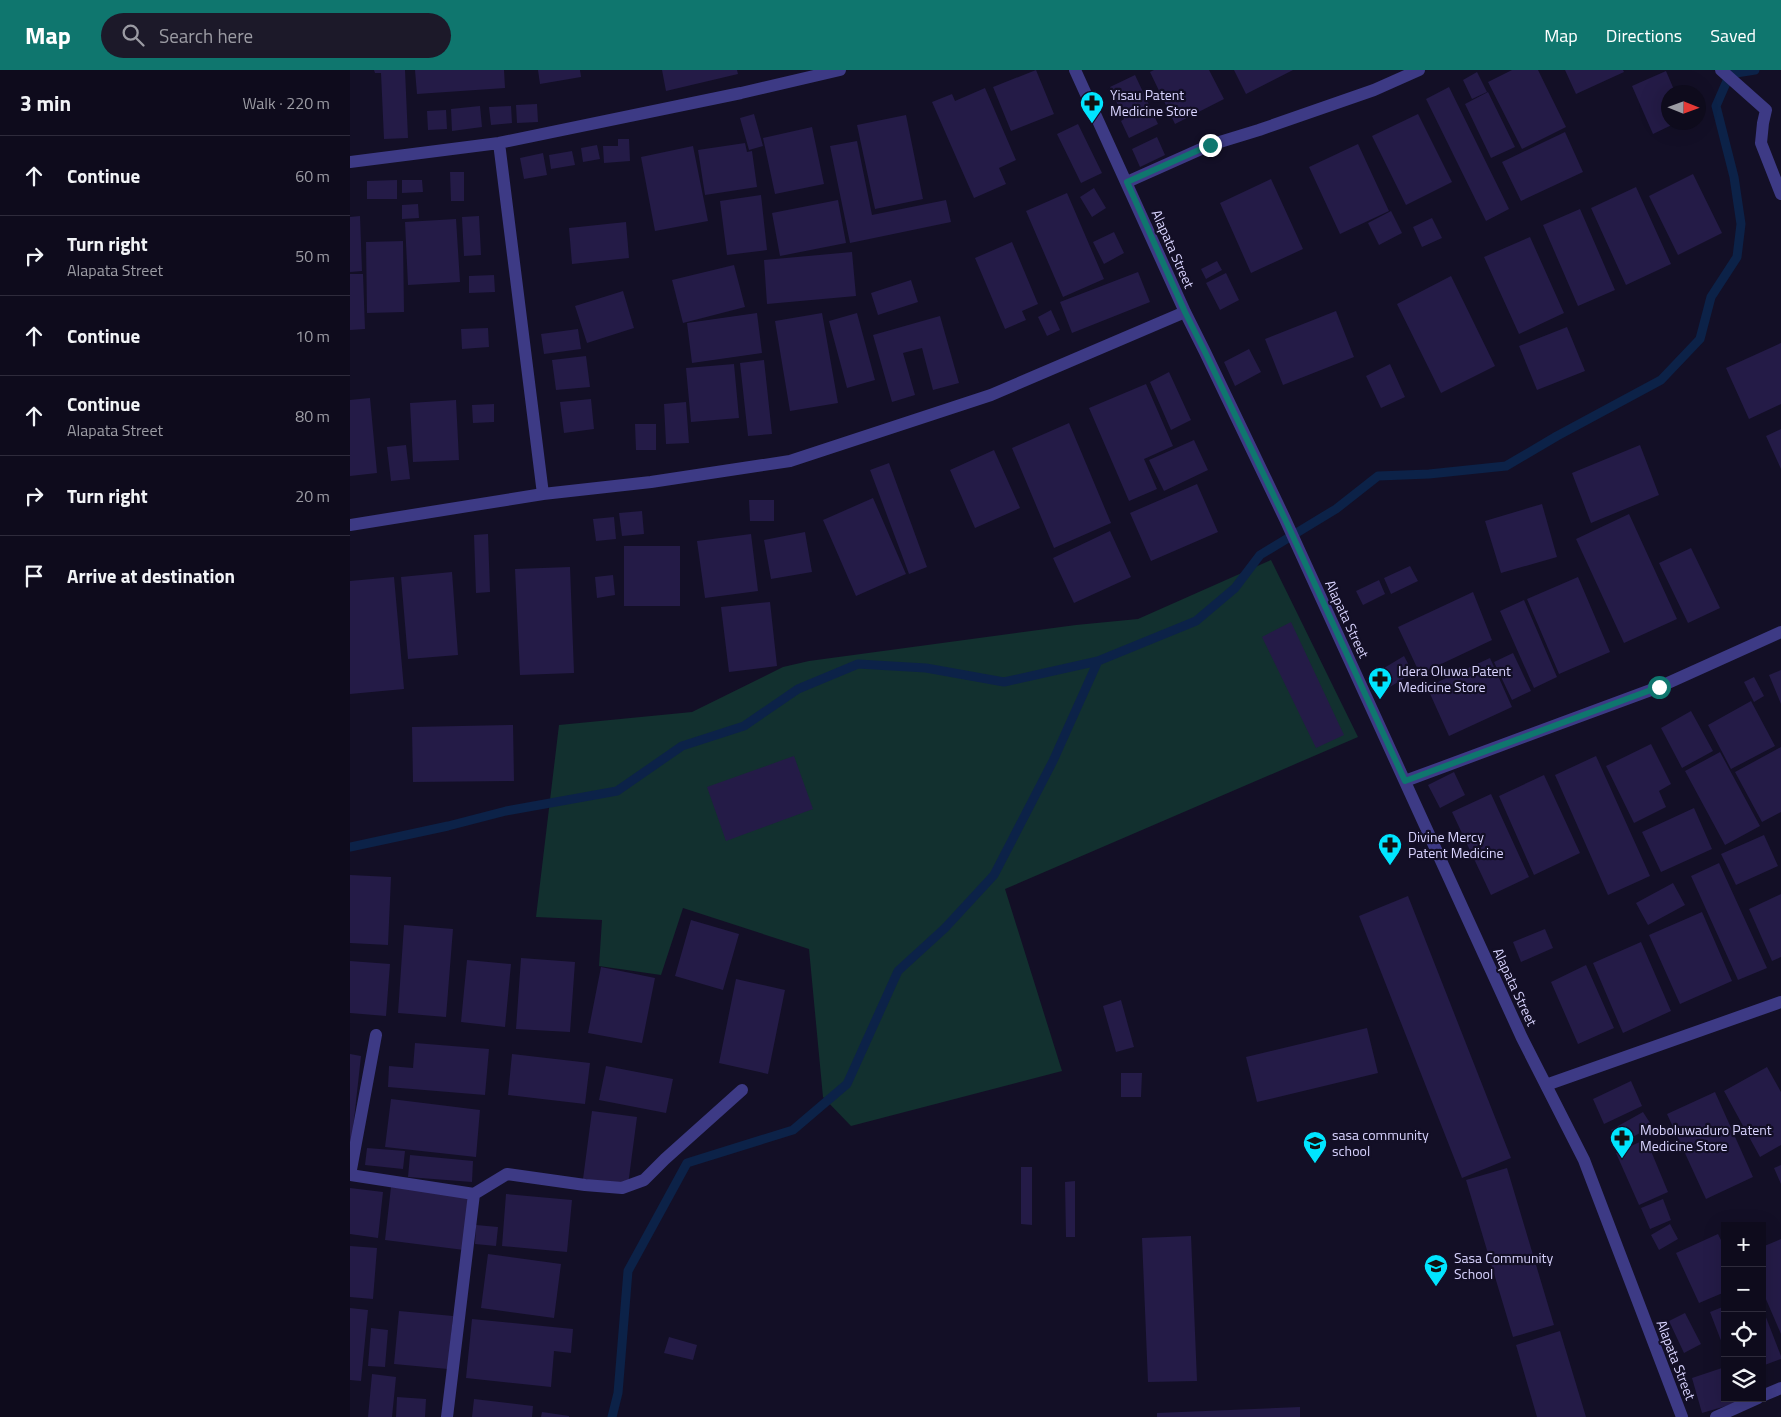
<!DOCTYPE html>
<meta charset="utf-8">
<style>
body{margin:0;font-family:"Titillium Web",sans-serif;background:#1c1929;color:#f1f3f6}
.controls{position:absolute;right:15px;bottom:15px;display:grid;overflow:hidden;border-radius:0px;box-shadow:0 5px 20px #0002}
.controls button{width:45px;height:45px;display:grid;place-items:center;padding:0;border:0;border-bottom:1px solid #2e2b3b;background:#0e0b1c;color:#f1f3f6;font:25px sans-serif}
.compass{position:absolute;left:1311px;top:15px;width:45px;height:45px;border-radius:50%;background:#0e0b1c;box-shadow:0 5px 20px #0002;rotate:91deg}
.stop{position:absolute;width:15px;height:15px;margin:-11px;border:4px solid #0f766e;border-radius:50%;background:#fff}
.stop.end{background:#0f766e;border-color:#fff;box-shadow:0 1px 5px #0008}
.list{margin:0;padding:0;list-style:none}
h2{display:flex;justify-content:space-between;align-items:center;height:65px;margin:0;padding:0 20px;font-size:21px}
h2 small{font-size:16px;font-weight:400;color:#9b9ba3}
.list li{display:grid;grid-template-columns:32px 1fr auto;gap:15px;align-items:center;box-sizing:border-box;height:80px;padding:0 20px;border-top:1px solid #2e2b3b}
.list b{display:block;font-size:19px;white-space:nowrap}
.list p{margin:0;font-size:16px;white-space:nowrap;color:#9b9ba3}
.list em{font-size:16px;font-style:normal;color:#9b9ba3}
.icon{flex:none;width:28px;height:28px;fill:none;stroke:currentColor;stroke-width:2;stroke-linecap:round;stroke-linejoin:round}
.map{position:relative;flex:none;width:1431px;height:1347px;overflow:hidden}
header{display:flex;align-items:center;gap:30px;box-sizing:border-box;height:70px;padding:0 25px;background:#0f766e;color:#fff}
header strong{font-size:24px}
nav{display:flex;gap:28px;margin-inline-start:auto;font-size:18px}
.search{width:350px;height:45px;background:#1c1929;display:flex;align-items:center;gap:12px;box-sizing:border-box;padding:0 18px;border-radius:28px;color:#9b9ba3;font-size:19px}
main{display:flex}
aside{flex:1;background:#0e0b1c}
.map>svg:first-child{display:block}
.green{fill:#12302f}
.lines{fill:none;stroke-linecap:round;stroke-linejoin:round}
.stream{stroke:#0c2248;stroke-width:9}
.building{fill:#241b47}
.street{stroke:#3d3a85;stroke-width:12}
.route{stroke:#0f766e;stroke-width:6}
.labels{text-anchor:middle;stroke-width:4.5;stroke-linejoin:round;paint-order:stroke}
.poi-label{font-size:14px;fill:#d9d4ff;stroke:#130f26;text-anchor:start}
.street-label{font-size:14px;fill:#d9d4ff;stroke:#130f26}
</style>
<header>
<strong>Map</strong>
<div class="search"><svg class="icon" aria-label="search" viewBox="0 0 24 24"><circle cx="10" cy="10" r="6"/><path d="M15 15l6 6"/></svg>Search here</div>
<nav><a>Map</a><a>Directions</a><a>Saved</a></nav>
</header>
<main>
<aside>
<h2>3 min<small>Walk · 220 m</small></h2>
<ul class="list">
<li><svg class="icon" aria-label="ahead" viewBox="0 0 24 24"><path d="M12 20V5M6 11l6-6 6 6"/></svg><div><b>Continue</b></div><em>60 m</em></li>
<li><svg class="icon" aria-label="right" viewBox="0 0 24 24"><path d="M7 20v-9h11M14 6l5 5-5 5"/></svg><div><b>Turn right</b><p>Alapata Street</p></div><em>50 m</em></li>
<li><svg class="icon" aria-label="ahead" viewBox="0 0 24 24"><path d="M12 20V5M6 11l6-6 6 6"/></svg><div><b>Continue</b></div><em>10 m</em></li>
<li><svg class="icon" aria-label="ahead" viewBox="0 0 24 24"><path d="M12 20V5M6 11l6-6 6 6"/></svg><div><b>Continue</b><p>Alapata Street</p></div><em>80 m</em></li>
<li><svg class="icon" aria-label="right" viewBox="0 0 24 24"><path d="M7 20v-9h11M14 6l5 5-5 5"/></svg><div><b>Turn right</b></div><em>20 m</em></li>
<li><svg class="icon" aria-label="arrive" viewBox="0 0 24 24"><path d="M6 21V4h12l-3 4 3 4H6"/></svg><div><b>Arrive at destination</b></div></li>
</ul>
</aside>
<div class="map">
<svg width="1431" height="1347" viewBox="0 0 1431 1347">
<rect width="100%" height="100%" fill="#130f26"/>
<path class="green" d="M921,490L1008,667L655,819L712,1001L501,1056L473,1027L459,879L333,838L311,905L249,896L252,850L186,847L209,655L342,642L433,597L459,591L726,555L788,549Z"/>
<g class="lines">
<path class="stream" d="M0,777L98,756L156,741L267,721L332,676L394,656L448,619L508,594L576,598L654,612L748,591L846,551L885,518L910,485L986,439L1028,406L1079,404L1156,396L1207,366L1311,310L1350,269L1361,227L1387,187L1391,154L1384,107L1366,36L1380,4L1405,0
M262,1347L268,1323L278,1201L337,1093L443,1060L497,1014L548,901L595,858L644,805L703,691L748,591"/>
</g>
<path class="building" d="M24,0H55L58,68L34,69L31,3H25Z
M65,0H154L155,18L67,24Z
M188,0H230L231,7L190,14Z
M312,0H387L388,4L316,21Z
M686,0L704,44L661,61L643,17Z
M804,0H859L874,29L825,54L800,2Z
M884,0H943L896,24Z
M1162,0H1188L1216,57L1172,79L1138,12Z
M1215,0H1273L1274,2L1226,24Z
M1316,1L1325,22H1318V52H1328L1303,64L1282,16Z
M1127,2L1137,22L1122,29L1113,10Z
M785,5L808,54L779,68L771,51L774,49L760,17Z
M1099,17L1159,139L1136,151L1076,29Z
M635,18L666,90L649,98L656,114L624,128L582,32L602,24L605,31Z
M1138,22L1165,77L1141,88L1115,34Z
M187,34L188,52L167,53L166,35Z
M130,36L132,57L102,61L101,39Z
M161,36L162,53L141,55L139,37Z
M96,40L97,59L78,60L77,41Z
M404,44L413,76L399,80L390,48Z
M1068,44L1102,112L1056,135L1022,66Z
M556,45L573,129L525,139L507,55Z
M728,54L752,103L731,113L707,64Z
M462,57L474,114L425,124L413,68Z
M1215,62L1233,102L1171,131L1152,92Z
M807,67L815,85L790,97L782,79Z
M268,69H279L280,91L254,93L253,76H268Z
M507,71L522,145L596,130L601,152L500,173L480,76Z
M395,73L397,82L402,81L407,117L355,125L348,80Z
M1008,74L1039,141L990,164L959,97Z
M247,75L250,89L233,92L231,78Z
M343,76L358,151L305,161L291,87Z
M222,81L225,95L201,99L199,85Z
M193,83L197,105L174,109L170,88Z
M100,102H114V131H101Z
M1343,104L1372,163L1328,185L1299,126Z
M921,109L953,179L901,203L870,133Z
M47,110V129H17V111Z
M52,110H72L73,122L52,123Z
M1286,117L1321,194L1276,215L1241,138Z
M744,118L756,138L742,147L730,127Z
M717,123L754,209L713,227L676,141Z
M411,125L417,180L377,185L370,131Z
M488,130L496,173L430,186L422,143Z
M68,134L69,148L52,149V135Z
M1230,139L1265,220L1228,236L1193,155Z
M1041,141L1052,163L1029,175L1018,153Z
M10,146L12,201L0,202V147Z
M129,146L131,185L114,186L112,147Z
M1082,148L1092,168L1072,177L1063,157Z
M106,149L110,212L58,215L55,152Z
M276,152L279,188L222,194L219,158Z
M764,162L774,183L754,194L743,172Z
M1180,167L1214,243L1169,264L1134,187Z
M53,171L54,242L17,243L16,172Z
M662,172L688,234L672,241L676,250L655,259L625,188Z
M502,182L506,226L417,234L414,190Z
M867,191L872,200L856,209L851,199Z
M384,195L395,237L333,253L322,210Z
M788,202L800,232L722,263L710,232Z
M876,203L889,230L870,240L856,213Z
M0,204H13L15,259L0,260Z
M144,205L145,222L119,223V206Z
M1101,206L1145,296L1091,323L1047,234Z
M561,210L568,232L528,245L521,223Z
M273,221L284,258L237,273L225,236Z
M701,240L710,260L697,266L688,247Z
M986,241L1004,287L933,315L915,269Z
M407,243L412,283L342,293L337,253Z
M472,243L488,333L440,341L425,251Z
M507,243L525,310L497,318L479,251Z
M590,246L609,313L583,320L572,278L553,283L565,325L542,332L523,265Z
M1217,257L1235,301L1187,320L1169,276Z
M138,258L139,277L112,279L111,259Z
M228,259L231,279L194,284L191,264Z
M1431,273V334L1399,349L1376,298Z
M899,279L911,302L885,316L874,292Z
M236,286L240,317L206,320L202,290Z
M414,290L422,364L398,366L390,293Z
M384,294L389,348L341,352L336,298Z
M1040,294L1055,327L1031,338L1016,306Z
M819,302L841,350L821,360L800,312Z
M796,314L823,376L794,389L807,419L779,431L739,338Z
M20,328L27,403L0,406V330Z
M241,329L244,359L214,363L210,332Z
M106,330L109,390L63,392L60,333Z
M336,332L339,373L316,374L314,334Z
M144,334V352L123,353L122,335Z
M719,353L761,453L704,478L662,378Z
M285,354H306V380H286Z
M1431,359V399L1416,366Z
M844,370L858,400L814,421L799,390Z
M56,375L60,409L41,411L37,377Z
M1290,375L1309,425L1241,453L1222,403Z
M644,380L670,438L625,458L600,400Z
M539,393L577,497L559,504L520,400Z
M847,414L868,462L801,491L780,443Z
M523,428L556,504L506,526L473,450Z
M399,430H424V451H400Z
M1192,434L1207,487L1151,503L1135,451Z
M292,441L294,464L272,466L269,443Z
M1279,444L1327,549L1274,573L1226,469Z
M264,447L266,469L246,471L243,449Z
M760,461L781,507L724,533L703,488Z
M455,462L462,502L421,509L414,470Z
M138,464L140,522L126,523L124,465Z
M401,464L408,521L355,528L347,471Z
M274,476H330V536H274Z
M1341,478L1370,538L1338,553L1309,493Z
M1060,496L1068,511L1041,524L1034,508Z
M220,497L224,603L170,605L165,499Z
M102,502L108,585L58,589L51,507Z
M263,505L265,525L247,528L245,507Z
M44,507L54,619L0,624V511Z
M1228,507L1260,582L1209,604L1177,529Z
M1029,510L1035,524L1013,535L1006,521Z
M1123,522L1142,570L1070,604L1048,557Z
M1174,530L1207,607L1184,618L1150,541Z
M420,532L427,596L379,602L371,537Z
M941,552L994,665L966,678L912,567Z
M1163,583L1181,621L1162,630L1144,592Z
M1054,586L1063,603L1038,618L1029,601Z
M1140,588L1162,637L1099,666L1077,617Z
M1431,600V634L1419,605Z
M1404,607L1414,626L1404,632L1394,612Z
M1401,631L1425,676L1381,699L1358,655Z
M1341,641L1363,681L1332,698L1311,658Z
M163,655L164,711L63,712L62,657Z
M1301,674L1321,714L1309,721L1316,737L1284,753L1256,696Z
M1431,677V742L1412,752L1385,702Z
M1370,682L1410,756L1375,775L1335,701Z
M444,686L463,739L376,771L357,717Z
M1246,686L1300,806L1258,825L1205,705Z
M1104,702L1115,725L1090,738L1078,715Z
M1194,705L1230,783L1184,805L1149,726Z
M1141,724L1179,807L1141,825L1102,742Z
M1344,738L1362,779L1311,802L1292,762Z
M1414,765L1428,796L1386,815L1371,784Z
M1369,793L1417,898L1388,910L1341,806Z
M0,805L41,807L38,875L0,873Z
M1323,813L1335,835L1298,855L1286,833Z
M1431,824V887L1422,891L1399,839Z
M1058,826L1161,1088L1112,1108L1009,846Z
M1352,842L1382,911L1330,934L1299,865Z
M341,850L389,864L373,920L325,906Z
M54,855L103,859L96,947L48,943Z
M1195,859L1203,878L1171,892L1163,872Z
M1291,872L1321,941L1273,963L1243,893Z
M171,888L225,892L220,962L166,959Z
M117,890L161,894L155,957L111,952Z
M0,891L40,894L36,946L0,943Z
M1236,895L1264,958L1228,974L1201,912Z
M251,897L305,908L292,973L238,963Z
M386,909L435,920L418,1004L369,993Z
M771,930L784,977L766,982L753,936Z
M1017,958L1028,1003L907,1032L896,987Z
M65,973L139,979L135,1025L38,1017L39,996L63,998Z
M0,984L11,986L1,1077H0Z
M162,984L240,993L235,1034L158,1025Z
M256,996L323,1009L316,1043L249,1030Z
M1417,997L1431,1022V1075L1410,1087L1374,1021Z
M771,1003H792L791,1027H771Z
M1281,1011L1292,1036L1254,1054L1243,1029Z
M1365,1022L1403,1107L1356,1129L1317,1044Z
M41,1029L130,1040L126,1087L35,1077Z
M242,1041L287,1047L278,1115L233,1109Z
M1293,1042L1302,1056L1269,1075L1261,1060Z
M1296,1069L1318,1122L1289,1135L1266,1083Z
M17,1078L55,1081L53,1099L15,1095Z
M60,1085L123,1091L122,1112L58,1107Z
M1431,1095V1114L1424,1098Z
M671,1097H682V1155L671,1154Z
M1157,1098L1204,1255L1163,1267L1116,1110Z
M725,1111V1167H716L715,1112Z
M41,1117L120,1126L114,1180L35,1170Z
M0,1118L33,1122L28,1168L0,1164Z
M156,1124L222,1130L217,1182L152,1176Z
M1313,1129L1321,1150L1300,1159L1291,1138Z
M1320,1154L1328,1169L1309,1180L1301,1165Z
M126,1155L148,1157L146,1176L125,1174Z
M1368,1164L1375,1178V1222L1349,1233L1326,1183Z
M841,1166L847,1311L798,1312L792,1168Z
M1431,1169V1264L1412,1220V1177Z
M0,1176L27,1178L23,1229L0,1227Z
M138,1184L211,1194L204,1248L131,1238Z
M1375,1236V1281L1360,1242Z
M1412,1237L1431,1286V1289L1412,1296Z
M0,1238L18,1240L11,1311L0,1310Z
M49,1241L103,1246L98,1299L44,1294Z
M1335,1243L1351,1274L1334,1283L1319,1251Z
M122,1249L223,1259L221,1283L204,1281L201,1317L116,1308Z
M21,1258L38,1260L35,1297L18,1296Z
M1210,1261L1236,1347H1187L1166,1275Z
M319,1267L347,1275L343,1290L314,1283Z
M1375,1297V1328H1389L1390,1332L1352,1343L1342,1308Z
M22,1304L46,1307L42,1347H18Z
M47,1327L76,1329L75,1347H46Z
M124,1329L183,1336L182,1347H122Z
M950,1337V1347H807V1343Z
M192,1342L219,1346V1347H191Z"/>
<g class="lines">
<path class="street" d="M725,0L835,242L855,282L935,449L1172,968L1234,1090L1332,1347
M1371,0L1416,40L1413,53L1411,73L1431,124
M149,73L193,424
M0,92L149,73L391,23L490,0
M777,112L860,75L909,60L1024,20L1069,0
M0,455L193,424L301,412L440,391L641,325L835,242
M1055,711L1309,617L1431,562
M1196,1015L1431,932
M0,1105L26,965
M0,1105L124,1124
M1412,1326L1431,1318
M97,1347L124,1124L157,1104L235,1115L272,1118L294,1110L315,1089L392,1020
M1366,1347L1408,1328"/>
</g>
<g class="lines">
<path class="route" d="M860,75L777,112L835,242L855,282L935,449L1055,711L1309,617"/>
</g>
<defs>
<g id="pharmacy-pin" transform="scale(1.25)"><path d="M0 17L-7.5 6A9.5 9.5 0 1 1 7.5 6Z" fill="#00e5ff" stroke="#130f26"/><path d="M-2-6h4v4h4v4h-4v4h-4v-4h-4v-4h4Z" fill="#111"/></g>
<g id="school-pin" transform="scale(1.25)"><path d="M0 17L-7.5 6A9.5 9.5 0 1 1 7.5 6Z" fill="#00e5ff" stroke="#130f26"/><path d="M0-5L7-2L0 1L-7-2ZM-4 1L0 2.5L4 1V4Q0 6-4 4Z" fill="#111"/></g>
</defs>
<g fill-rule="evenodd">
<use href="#pharmacy-pin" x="742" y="33"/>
<use href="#pharmacy-pin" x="1030" y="609"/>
<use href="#pharmacy-pin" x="1040" y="775"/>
<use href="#pharmacy-pin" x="1272" y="1068"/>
<use href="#school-pin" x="965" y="1073"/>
<use href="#school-pin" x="1086" y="1196"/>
</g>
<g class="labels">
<g class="poi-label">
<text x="760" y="30">Yisau Patent<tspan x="760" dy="16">Medicine Store</tspan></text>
<text x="1048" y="606">Idera Oluwa Patent<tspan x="1048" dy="16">Medicine Store</tspan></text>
<text x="1058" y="772">Divine Mercy<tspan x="1058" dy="16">Patent Medicine</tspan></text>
<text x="1290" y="1065">Moboluwaduro Patent<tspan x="1290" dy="16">Medicine Store</tspan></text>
<text x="982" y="1070">sasa community<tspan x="982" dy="16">school</tspan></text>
<text x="1104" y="1193">Sasa Community<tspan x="1104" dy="16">School</tspan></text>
</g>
<g class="street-label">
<text transform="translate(823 179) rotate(66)" y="5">Alapata Street</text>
<text transform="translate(997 549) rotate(65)" y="5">Alapata Street</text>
<text transform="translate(1165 917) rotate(65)" y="5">Alapata Street</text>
<text transform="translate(1326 1290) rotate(69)" y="5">Alapata Street</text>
</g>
</g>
</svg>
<div class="controls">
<button>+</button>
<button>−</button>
<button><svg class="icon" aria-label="locate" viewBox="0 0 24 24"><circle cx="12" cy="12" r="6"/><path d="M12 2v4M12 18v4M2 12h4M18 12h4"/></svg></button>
<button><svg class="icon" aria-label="layers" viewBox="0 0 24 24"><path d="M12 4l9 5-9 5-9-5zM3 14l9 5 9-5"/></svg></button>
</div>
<svg class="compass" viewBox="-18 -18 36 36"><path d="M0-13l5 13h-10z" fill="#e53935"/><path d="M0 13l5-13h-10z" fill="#9b9ba3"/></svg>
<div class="stop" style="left:1309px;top:617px"></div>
<div class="stop end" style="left:860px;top:75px"></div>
</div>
</main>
